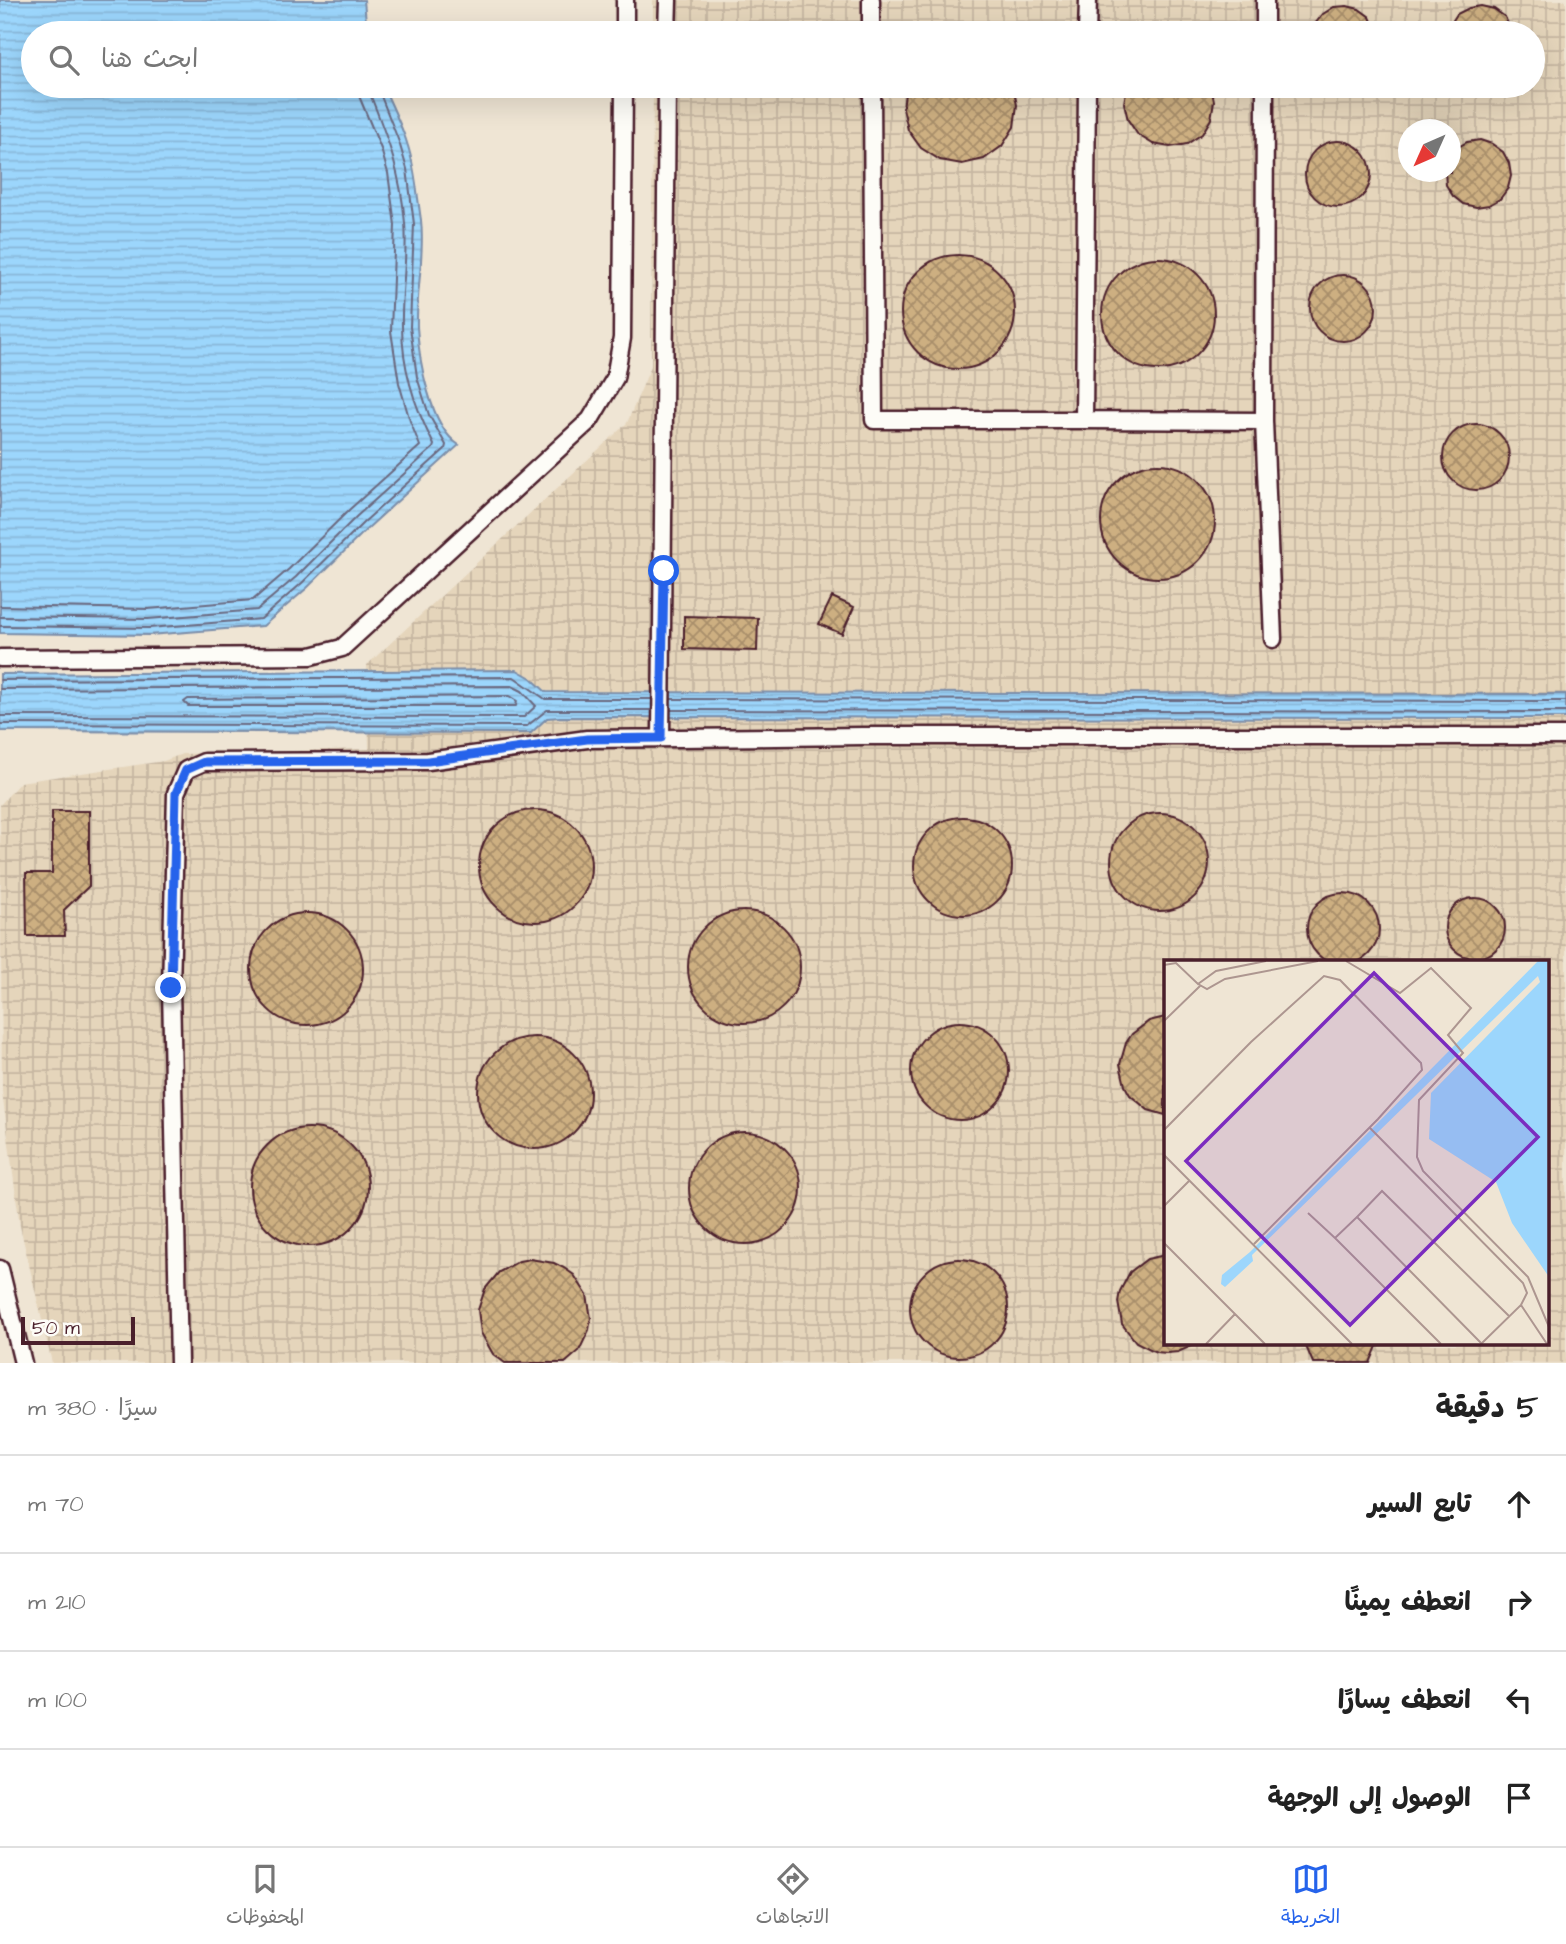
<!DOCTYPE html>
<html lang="ar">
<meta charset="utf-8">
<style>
body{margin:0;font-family:"Architects Daughter","Playpen Sans Arabic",sans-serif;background:#f6f6f6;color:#222;direction:rtl}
.compass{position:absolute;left:1398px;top:119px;width:63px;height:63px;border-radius:50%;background:#fff;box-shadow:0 7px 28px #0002;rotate:225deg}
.scale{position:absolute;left:21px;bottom:18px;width:114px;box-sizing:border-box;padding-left:7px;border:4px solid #4a1f2b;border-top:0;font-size:19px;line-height:24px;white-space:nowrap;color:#4a1f2b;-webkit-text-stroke:5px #fdfcf7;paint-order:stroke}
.stop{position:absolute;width:21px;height:21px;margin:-16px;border:5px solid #2563eb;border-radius:50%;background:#fff}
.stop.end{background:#2563eb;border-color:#fff;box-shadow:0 2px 7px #0008}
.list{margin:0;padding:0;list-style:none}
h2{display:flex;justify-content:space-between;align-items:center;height:91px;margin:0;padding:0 28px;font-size:30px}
h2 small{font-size:23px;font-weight:400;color:#767676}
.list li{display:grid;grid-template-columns:46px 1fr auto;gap:21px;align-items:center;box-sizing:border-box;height:98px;padding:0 28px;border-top:2px solid #e0e0e0}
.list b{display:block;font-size:26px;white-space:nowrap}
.list em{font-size:23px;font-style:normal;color:#767676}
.icon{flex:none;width:38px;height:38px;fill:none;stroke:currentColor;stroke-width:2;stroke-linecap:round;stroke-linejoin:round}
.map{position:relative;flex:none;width:1566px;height:1363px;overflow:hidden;direction:ltr}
.search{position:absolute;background:#fff;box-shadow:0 7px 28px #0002;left:21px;right:21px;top:21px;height:77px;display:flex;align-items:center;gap:18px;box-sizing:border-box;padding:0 24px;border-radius:38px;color:#767676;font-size:26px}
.sheet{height:483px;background:#fff}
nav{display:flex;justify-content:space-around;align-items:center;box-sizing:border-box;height:98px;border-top:2px solid #e0e0e0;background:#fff;font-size:19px;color:#767676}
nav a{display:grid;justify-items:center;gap:4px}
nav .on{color:#2563eb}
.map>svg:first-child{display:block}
.industrial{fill:url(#industrial-grid);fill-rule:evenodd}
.water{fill:url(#water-rules);stroke:#7b8da8;stroke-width:2}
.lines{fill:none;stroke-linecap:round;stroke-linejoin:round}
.shore{stroke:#6b687f;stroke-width:2}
.building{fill:url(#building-cross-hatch);stroke:#4a1f2b;stroke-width:2}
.minor-casing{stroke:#4a1f2b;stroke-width:21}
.minor{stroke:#fdfcf7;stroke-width:16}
.route{stroke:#2563eb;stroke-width:9}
.inset-road{fill:none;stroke:#ad9690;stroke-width:2}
.view{fill:#7b2cbf;fill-opacity:0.15;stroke:#7b2cbf;stroke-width:3.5}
.inset-edge{fill:none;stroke:#4a1f2b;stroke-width:3.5}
</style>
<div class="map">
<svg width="1566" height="1363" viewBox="0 0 1566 1363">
<defs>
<pattern id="industrial-grid" width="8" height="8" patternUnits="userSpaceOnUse" patternTransform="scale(1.75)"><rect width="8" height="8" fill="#e5d5bb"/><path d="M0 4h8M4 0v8" fill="none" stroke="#c6b6a1"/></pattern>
<pattern id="water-rules" width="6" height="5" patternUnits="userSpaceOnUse" patternTransform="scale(1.75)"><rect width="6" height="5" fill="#9cd6fc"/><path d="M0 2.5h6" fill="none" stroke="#88b7d8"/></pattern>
<pattern id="building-cross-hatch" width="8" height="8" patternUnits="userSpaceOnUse" patternTransform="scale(1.75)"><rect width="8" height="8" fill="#cdaf81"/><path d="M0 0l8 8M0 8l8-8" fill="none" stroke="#a88e6a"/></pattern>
</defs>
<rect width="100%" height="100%" fill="#efe5d4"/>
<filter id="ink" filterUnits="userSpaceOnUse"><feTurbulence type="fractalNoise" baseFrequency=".0143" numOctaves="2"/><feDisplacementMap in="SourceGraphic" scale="14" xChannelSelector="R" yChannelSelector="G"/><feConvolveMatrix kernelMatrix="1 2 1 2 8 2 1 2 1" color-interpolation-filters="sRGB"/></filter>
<g filter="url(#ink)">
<path class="industrial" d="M653,0H1566V1363H52L20,1226L2,1092L0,805L20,782L164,761L182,754L369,749L367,665L627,423L651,366L653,86H1533V33H653ZM1408,130H1450V172H1408ZM1165,962H1547V1344H1165Z"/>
<path class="water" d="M0,0H364L367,33H33V86H383C391,104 400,122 406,140C415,166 417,193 421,220C425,255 416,292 417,327C419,360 430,427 459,445L368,528L307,588L263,626L149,635L0,633Z
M517,670L531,678L546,692L1566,694V718L560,717L547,718L531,733L0,731V674Z"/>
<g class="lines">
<path class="shore" d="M0,606L148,609L253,600L289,569L350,509L420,446L410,421L399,383L391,331L395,225L388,173L381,149L359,96L358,86
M0,617L148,619L257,610L296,577L357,516L433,448L434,445C415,408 402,367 402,326C401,292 408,257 405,223C401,174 388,139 370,94L369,86
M0,626L149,628L261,619L302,583L363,523L445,449L446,445L429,415L417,377L410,327L414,224L407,169L399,142L377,86
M0,680L514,677L545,699H652
M0,689L512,686L522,691L536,706L524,717L0,716
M509,696L517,701L516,706H188L184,702L188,699Z
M671,699L1566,701
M671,710L1566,712
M0,724L527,726L547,710H652"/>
</g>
<path class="building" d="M1347,6L1359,9L1370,17L1377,33H1313L1315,24L1323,14L1334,7Z
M1481,6L1494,9L1505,17L1512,33H1447L1450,25L1457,14L1469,8Z
M906,86H1013L1017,105L1014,127L1002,146L984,159L962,164L940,160L921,148L908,130L903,108Z
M1127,86H1211L1214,101L1211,119L1202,134L1187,144L1170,147L1153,144L1138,135L1128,120L1124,103Z
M1480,140L1492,144L1503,152L1509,163L1511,176L1508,188L1500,199L1489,205L1476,207L1463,204L1453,196L1446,185L1445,172H1450V155L1455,149L1467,142Z
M1305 174a33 33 0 1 1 66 0a33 33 0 1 1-66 0Z
M901 312a57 57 0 1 1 114 0a57 57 0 1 1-114 0Z
M1102 314a56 56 0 1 1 112 0a56 56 0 1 1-112 0Z
M1310 308a33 33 0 1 1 66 0a33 33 0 1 1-66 0Z
M1443 457a33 33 0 1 1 66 0a33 33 0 1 1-66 0Z
M1101 521a57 57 0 1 1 114 0a57 57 0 1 1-114 0Z
M832,597L854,607L842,634L819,624Z
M684,616L758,618L757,651L684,649Z
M479 866a56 56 0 1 1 112 0a56 56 0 1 1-112 0Z
M52,811H89V886L64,910L65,936H27L26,873H52Z
M1111 862a49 49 0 1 1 98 0a49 49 0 1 1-98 0Z
M914 866a49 49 0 1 1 98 0a49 49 0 1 1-98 0Z
M1307 929a36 36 0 1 1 72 0a36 36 0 1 1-72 0Z
M1445 928a30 30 0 1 1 60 0a30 30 0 1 1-60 0Z
M688 967a56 56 0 1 1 112 0a56 56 0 1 1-112 0Z
M251 969a56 56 0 1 1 112 0a56 56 0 1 1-112 0Z
M1165,1017V1115L1148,1110L1130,1095L1125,1086L1120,1064L1126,1043L1132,1034L1149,1021Z
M911 1071a49 49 0 1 1 98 0a49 49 0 1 1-98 0Z
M478 1093a56 56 0 1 1 112 0a56 56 0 1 1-112 0Z
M250 1187a59 59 0 1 1 118 0a59 59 0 1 1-118 0Z
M689 1188a56 56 0 1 1 112 0a56 56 0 1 1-112 0Z
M1165,1255V1344H1196L1178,1352L1167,1353L1156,1352L1136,1342L1122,1324L1118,1302L1120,1291L1130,1272L1147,1259Z
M530,1259L554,1263L564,1268L574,1275L587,1295L591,1318L589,1330L579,1351L565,1363H505L493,1354L481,1333L478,1310L485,1289L499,1272L519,1261Z
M910 1308a49 49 0 1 1 98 0a49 49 0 1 1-98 0Z
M1305,1344H1378L1370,1363H1313Z"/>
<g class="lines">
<g class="minor-casing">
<path id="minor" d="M871,0V33
M625,33V0
M667,33L668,0
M1087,33L1088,0
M1265,33V0
M872,86L874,420H1084L1087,86
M1084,420L1264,421L1265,86
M1264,421L1273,639
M0,658L311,656L342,648L590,420L615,378L622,338L624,86
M661,738L667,86
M0,1269L23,1363
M179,1363L171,988L176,793L186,770L204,762L428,761L587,739L863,736H1566"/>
</g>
<use href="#minor" class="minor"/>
</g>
</g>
<g class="lines" filter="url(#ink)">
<path class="route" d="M171,988L176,793L186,770L204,762L428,761L587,739L661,738L664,571"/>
</g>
<g transform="translate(1164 960)">
<rect width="385" height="385" fill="#efe5d4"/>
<path d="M374,1H385V317L348,263L332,222L265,179L267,133L376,22L374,16L88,295L89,301L61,327L57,324L58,315L86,292Z" fill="#9cd6fc"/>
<path class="inset-road" d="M182,1L236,33L267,8L307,48L284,75L299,93L255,140L253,197L259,211L364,317L385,367M0,5L12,3L34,24L52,11L102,1M34,24L43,29L61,19L154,1M0,61L36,26M206,168L359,323L363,333L357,345L317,384M0,170L87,82L160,16L176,20L257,103L258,110L214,159L90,284M0,195L188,384M0,246L25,221M144,253L171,278M193,257L171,278L277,384M0,283L101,384M357,345L383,384M42,384L71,354M318,384L193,257L218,231L345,356"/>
<path class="view" d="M210,13L374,177L186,365L22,201Z"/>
<rect width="385" height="385" class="inset-edge"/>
</g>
</svg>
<svg class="compass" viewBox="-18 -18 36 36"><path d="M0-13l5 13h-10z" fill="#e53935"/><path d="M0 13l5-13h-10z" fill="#767676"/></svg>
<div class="scale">50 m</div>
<div class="stop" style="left:664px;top:571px"></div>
<div class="stop end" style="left:171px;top:988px"></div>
<div class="search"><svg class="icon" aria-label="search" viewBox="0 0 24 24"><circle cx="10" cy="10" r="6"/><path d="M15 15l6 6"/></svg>ابحث هنا</div>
</div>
<section class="sheet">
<h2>5 دقيقة<small>سيرًا · 380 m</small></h2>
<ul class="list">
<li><svg class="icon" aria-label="ahead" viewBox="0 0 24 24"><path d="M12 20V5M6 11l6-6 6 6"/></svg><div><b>تابع السير</b></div><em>70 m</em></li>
<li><svg class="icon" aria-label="right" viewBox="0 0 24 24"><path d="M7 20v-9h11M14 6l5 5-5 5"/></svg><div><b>انعطف يمينًا</b></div><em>210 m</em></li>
<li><svg class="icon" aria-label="left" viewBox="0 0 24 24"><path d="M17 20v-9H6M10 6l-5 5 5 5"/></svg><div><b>انعطف يسارًا</b></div><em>100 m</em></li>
<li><svg class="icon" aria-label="arrive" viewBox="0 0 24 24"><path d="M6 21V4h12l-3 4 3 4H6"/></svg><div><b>الوصول إلى الوجهة</b></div></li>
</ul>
</section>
<nav>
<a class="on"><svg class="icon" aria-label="map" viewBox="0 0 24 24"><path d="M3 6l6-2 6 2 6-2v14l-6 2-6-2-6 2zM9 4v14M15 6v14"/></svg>الخريطة</a>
<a><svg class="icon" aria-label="directions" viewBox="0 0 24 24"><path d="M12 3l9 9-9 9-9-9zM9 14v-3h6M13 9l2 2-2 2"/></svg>الاتجاهات</a>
<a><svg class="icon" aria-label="saved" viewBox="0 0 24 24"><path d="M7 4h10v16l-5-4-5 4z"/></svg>المحفوظات</a>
</nav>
